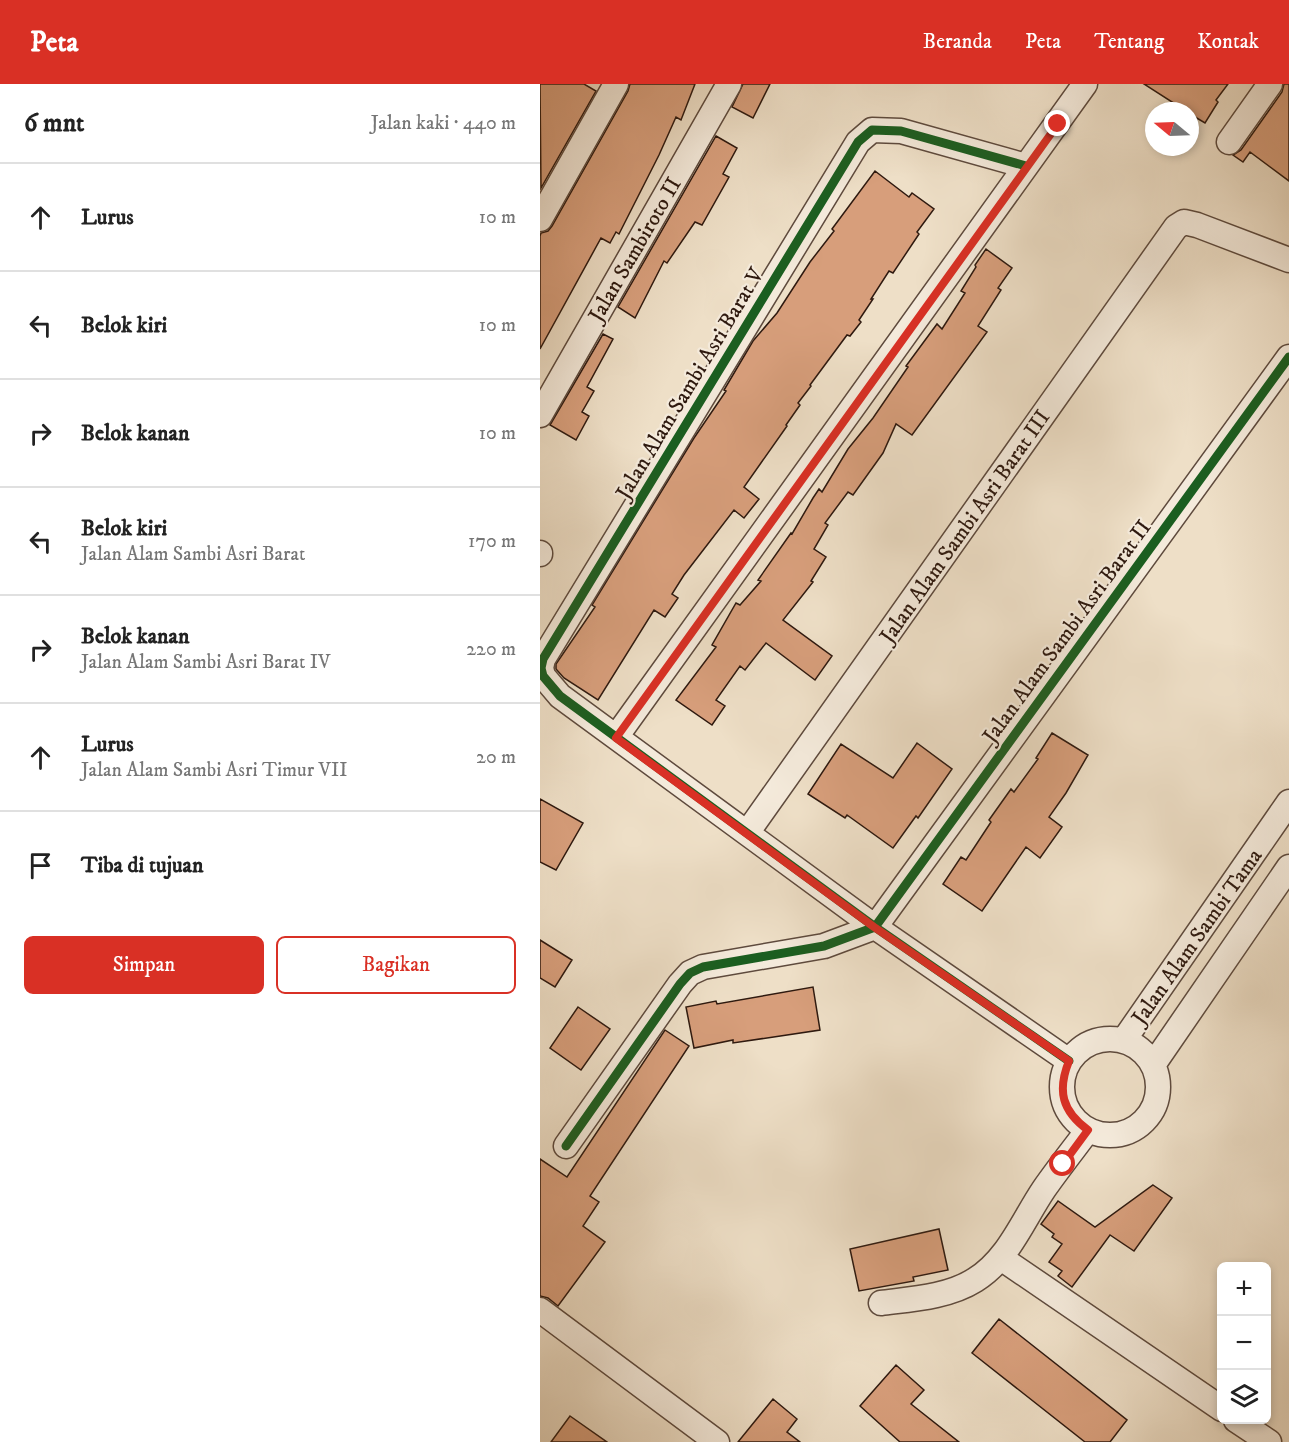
<!DOCTYPE html>
<html lang="id">
<meta charset="utf-8">
<style>
body{margin:0;font-family:"IM FELL DW Pica",serif;background:#f2f2f2;color:#222}
.controls{position:absolute;right:18px;bottom:18px;display:grid;overflow:hidden;border-radius:9px;box-shadow:0 3px 9px #0003}
.controls button{width:54px;height:54px;display:grid;place-items:center;padding:0;border:0;border-bottom:2px solid #e0e0e0;background:#fff;color:#222;font:30px sans-serif}
.compass{position:absolute;left:605px;top:18px;width:54px;height:54px;border-radius:50%;background:#fff;box-shadow:0 3px 9px #0003;rotate:289deg}
.stop{position:absolute;width:18px;height:18px;margin:-14px;border:4px solid #d93025;border-radius:50%;background:#fff}
.stop.end{background:#d93025;border-color:#fff;box-shadow:0 2px 6px #0008}
.list{margin:0;padding:0;list-style:none}
h2{display:flex;justify-content:space-between;align-items:center;height:78px;margin:0;padding:0 24px;font-size:26px}
h2 small{font-size:20px;font-weight:400;color:#767676}
.list li{display:grid;grid-template-columns:39px 1fr auto;gap:18px;align-items:center;box-sizing:border-box;height:108px;padding:0 24px;border-top:2px solid #e0e0e0}
.list b{display:block;font-size:22px;white-space:nowrap}
.list p{margin:0;font-size:20px;white-space:nowrap;color:#767676}
.list em{font-size:20px;font-style:normal;color:#767676}
.actions{display:flex;gap:12px;padding:18px 24px}
.actions a{flex:1;padding:14px 0;border:2px solid #d93025;border-radius:9px;text-align:center;font-size:21px;color:#d93025}
.actions .main{background:#d93025;color:#fff}
.icon{flex:none;width:33px;height:33px;fill:none;stroke:currentColor;stroke-width:2;stroke-linecap:round;stroke-linejoin:round}
.map{position:relative;flex:none;width:749px;height:1358px;overflow:hidden}
header{display:flex;align-items:center;gap:36px;box-sizing:border-box;height:84px;padding:0 30px;background:#d93025;color:#fff}
header strong{font-size:28px}
nav{display:flex;gap:33px;margin-inline-start:auto;font-size:21px}
main{display:flex}
aside{flex:1;background:#fff}
.map>svg:first-child{display:block}
.building{fill:#d79e7b;stroke:#2e190f;stroke-width:1.5}
.lines{fill:none;stroke-linecap:round;stroke-linejoin:round}
.minor-casing{stroke:#5e4a3d;stroke-width:27}
.minor{stroke:#f4eadb;stroke-width:24}
.cycleway-casing{stroke:#f4eadb;stroke-width:13}
.cycleway{stroke:#1b5e20;stroke-width:9}
.route{stroke:#d93025;stroke-width:8}
.labels{text-anchor:middle;stroke-width:4.5;stroke-linejoin:round;paint-order:stroke}
.street-label{font-size:22px;fill:#2e190f;stroke:#f4eadb}
</style>
<header>
<strong>Peta</strong>
<nav><a>Beranda</a><a>Peta</a><a>Tentang</a><a>Kontak</a></nav>
</header>
<main>
<aside>
<h2>6 mnt<small>Jalan kaki · 440 m</small></h2>
<ul class="list">
<li><svg class="icon" aria-label="ahead" viewBox="0 0 24 24"><path d="M12 20V5M6 11l6-6 6 6"/></svg><div><b>Lurus</b></div><em>10 m</em></li>
<li><svg class="icon" aria-label="left" viewBox="0 0 24 24"><path d="M17 20v-9H6M10 6l-5 5 5 5"/></svg><div><b>Belok kiri</b></div><em>10 m</em></li>
<li><svg class="icon" aria-label="right" viewBox="0 0 24 24"><path d="M7 20v-9h11M14 6l5 5-5 5"/></svg><div><b>Belok kanan</b></div><em>10 m</em></li>
<li><svg class="icon" aria-label="left" viewBox="0 0 24 24"><path d="M17 20v-9H6M10 6l-5 5 5 5"/></svg><div><b>Belok kiri</b><p>Jalan Alam Sambi Asri Barat</p></div><em>170 m</em></li>
<li><svg class="icon" aria-label="right" viewBox="0 0 24 24"><path d="M7 20v-9h11M14 6l5 5-5 5"/></svg><div><b>Belok kanan</b><p>Jalan Alam Sambi Asri Barat IV</p></div><em>220 m</em></li>
<li><svg class="icon" aria-label="ahead" viewBox="0 0 24 24"><path d="M12 20V5M6 11l6-6 6 6"/></svg><div><b>Lurus</b><p>Jalan Alam Sambi Asri Timur VII</p></div><em>20 m</em></li>
<li><svg class="icon" aria-label="arrive" viewBox="0 0 24 24"><path d="M6 21V4h12l-3 4 3 4H6"/></svg><div><b>Tiba di tujuan</b></div></li>
</ul>
<div class="actions"><a class="main">Simpan</a><a>Bagikan</a></div>
</aside>
<div class="map">
<svg width="749" height="1358" viewBox="0 0 749 1358">
<rect width="100%" height="100%" fill="#eedfc7"/>
<filter id="stains"><feTurbulence type="fractalNoise" baseFrequency=".00333" numOctaves="4"/><feColorMatrix values="0 0 0 0 .2 0 0 0 0 .09 0 0 0 0 .02 0 0 0 .5 -.17"/></filter>
<radialGradient id="worn" r=".72"><stop offset=".6" stop-color="#630" stop-opacity="0"/><stop offset="1" stop-color="#630" stop-opacity=".3"/></radialGradient>
<path class="building" d="M0,0H44L56,7L1,104Z
M90,0H155L141,36L136,33L119,71L79,150L76,148L70,159L61,154L0,265V152L1,149L8,147L12,142L88,7Z
M203,0H230L213,34L192,23Z
M604,0H688L676,16L678,18L665,39L650,30V27H646Z
M744,0H749V97L710,68L703,78L693,71L701,66L742,8Z
M176,52L197,64L183,90L189,93L162,141L155,138L127,179L124,177L95,234L78,223Z
M335,87L369,113L372,109L394,125L377,148L379,150L353,189L349,187L331,215H333L319,236L321,238L310,252L307,251L270,301L271,302L258,319L260,321L246,341L247,342L204,403L219,415L204,434L194,426L144,491L132,510L138,514L125,533L114,526L58,616L24,594L16,585V580L55,523L52,521L154,354L186,307L184,306L213,257L237,229L270,178L294,147L292,145Z
M446,165L472,184L458,204L461,206L438,242L447,248L372,351L356,340L343,369L313,411L308,408L285,439L288,441L274,465L286,473L271,497L273,498L243,536L292,572L275,596L226,559L205,586L200,582L176,616L185,622L172,641L136,616L176,563L172,561L196,519L200,521L221,497L218,496L251,449L252,450L273,414L279,405L282,408L308,365L333,334L368,283L366,282L397,240L402,245L425,209L421,207L436,183L435,181Z
M63,250L73,255L47,303L54,307L42,328L49,332L36,356L10,341Z
M512,649L548,671L526,709L509,733L522,743L500,774L486,763L442,827L403,800L421,773L426,776L451,738L449,736L471,705L474,708L498,675L496,674Z
M377,659L412,685L378,734L376,732L353,764L307,731L305,734L268,710L301,660L353,694Z
M0,715L43,739L16,786L0,778Z
M0,856L32,876L15,903L0,894Z
M273,903L280,946L193,959V956L154,964L146,923L176,917L177,920Z
M38,923L70,945L41,986L10,964Z
M125,946L149,962L50,1112L59,1118L43,1142L65,1158L18,1222L8,1214L0,1212V1075L27,1093Z
M613,1101L632,1114L594,1167L570,1151L532,1203L518,1192L522,1187L509,1178L522,1160L512,1153L514,1150L501,1140L518,1117L555,1143Z
M399,1145L408,1186L373,1193L374,1197L319,1207L310,1165Z
M459,1235L587,1336L570,1358H545L432,1269Z
M356,1281L384,1306L371,1320L419,1358H360L320,1322Z
M233,1315L257,1335L247,1348L260,1358H198Z
M30,1332L67,1358H11Z"/>
<g class="lines">
<g class="minor-casing">
<path id="minor" d="M689,58L730,0
M486,82L361,47L332,46L318,58L3,575L1,584L3,592L20,612L335,843L529,977
M0,135L76,0
M0,331L189,0
M0,469V470
M76,653L545,0
M207,749L636,143L644,138L657,141L749,176
M522 1003a48 48 0 1 1 96 0a48 48 0 1 1-96 0Z
M584,956L749,718
M613,981L749,783
M26,1062L140,900L150,889L163,883L284,862L335,843L749,273
M461,1174L682,1325
M341,1219C372,1215 408,1213 435,1196C468,1176 483,1136 504,1105C518,1085 533,1066 548,1046
M0,1226L177,1358
M696,1336L729,1358"/>
</g>
<use href="#minor" class="minor"/>
<g class="cycleway-casing">
<path id="cycleway" d="M486,82L361,47L332,46L318,58L3,575L1,584L3,592L20,612L335,843L529,977
M26,1062L140,900L150,889L163,883L284,862L335,843L749,273"/>
</g>
<use href="#cycleway" class="cycleway"/>
</g>
<g class="lines">
<path class="route" d="M518,40L76,654L334,843L529,977C517,1007 522,1027 548,1046L523,1080"/>
</g>
<g class="labels">
<g class="street-label">
<text transform="translate(94 165) rotate(-60)" y="8">Jalan Sambiroto II</text>
<text transform="translate(149 299) rotate(-59)" y="8">Jalan Alam Sambi Asri Barat V</text>
<text transform="translate(424 442) rotate(-55)" y="8">Jalan Alam Sambi Asri Barat III</text>
<text transform="translate(526 547) rotate(-54)" y="8">Jalan Alam Sambi Asri Barat II</text>
<text transform="translate(656 852) rotate(-55)" y="8">Jalan Alam Sambi Tama</text>
</g>
</g>
<rect width="100%" height="100%" filter="url(#stains)"/>
<rect width="100%" height="100%" fill="url(#worn)"/>
</svg>
<div class="controls">
<button>+</button>
<button>−</button>
<button><svg class="icon" aria-label="layers" viewBox="0 0 24 24"><path d="M12 4l9 5-9 5-9-5zM3 14l9 5 9-5"/></svg></button>
</div>
<svg class="compass" viewBox="-18 -18 36 36"><path d="M0-13l5 13h-10z" fill="#e53935"/><path d="M0 13l5-13h-10z" fill="#767676"/></svg>
<div class="stop" style="left:523px;top:1080px"></div>
<div class="stop end" style="left:518px;top:40px"></div>
</div>
</main>
